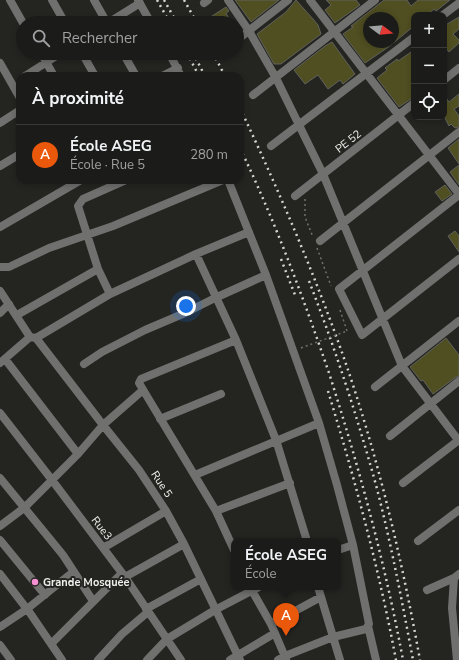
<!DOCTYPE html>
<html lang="fr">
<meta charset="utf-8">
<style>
body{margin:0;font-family:"Nunito Sans",sans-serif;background:#242422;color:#f1f3f6}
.controls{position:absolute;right:12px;top:12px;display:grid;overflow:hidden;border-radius:8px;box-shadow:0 2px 6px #0003}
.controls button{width:36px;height:36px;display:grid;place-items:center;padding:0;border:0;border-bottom:1px solid #393938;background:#1b1b19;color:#f1f3f6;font:20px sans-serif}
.compass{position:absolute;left:363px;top:12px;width:36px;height:36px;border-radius:50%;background:#1b1b19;box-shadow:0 2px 6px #0003;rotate:106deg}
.you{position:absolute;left:186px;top:306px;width:14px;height:14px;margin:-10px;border:3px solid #fff;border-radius:50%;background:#1a73e8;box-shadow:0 0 0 6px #1a73e833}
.badge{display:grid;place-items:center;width:26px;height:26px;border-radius:50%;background:#ea580c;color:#fff;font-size:13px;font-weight:700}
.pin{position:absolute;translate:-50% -33px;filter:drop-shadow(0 1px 2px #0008)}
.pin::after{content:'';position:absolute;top:21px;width:14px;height:12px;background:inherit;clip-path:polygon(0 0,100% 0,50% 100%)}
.popup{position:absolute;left:231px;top:538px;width:110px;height:52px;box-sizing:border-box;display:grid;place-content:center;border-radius:8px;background:#1b1b19;filter:drop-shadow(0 1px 3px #0005);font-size:13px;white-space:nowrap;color:#a0a1a2}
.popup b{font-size:15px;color:#f1f3f6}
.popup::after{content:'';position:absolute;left:50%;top:100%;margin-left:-8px;border:8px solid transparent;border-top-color:#1b1b19}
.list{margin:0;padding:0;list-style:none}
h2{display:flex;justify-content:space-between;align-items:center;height:52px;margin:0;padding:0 16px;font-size:17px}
h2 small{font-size:13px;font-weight:400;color:#a0a1a2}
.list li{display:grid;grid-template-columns:26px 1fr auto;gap:12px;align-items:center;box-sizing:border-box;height:60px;padding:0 16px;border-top:1px solid #393938}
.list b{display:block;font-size:15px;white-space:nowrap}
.list p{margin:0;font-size:13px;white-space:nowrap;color:#a0a1a2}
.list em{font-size:13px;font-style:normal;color:#a0a1a2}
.icon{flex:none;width:22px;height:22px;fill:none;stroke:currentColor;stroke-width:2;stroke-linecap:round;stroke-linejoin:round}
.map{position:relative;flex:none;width:459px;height:660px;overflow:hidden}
.search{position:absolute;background:#1b1b19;box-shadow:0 2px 6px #0003;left:16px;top:16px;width:228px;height:44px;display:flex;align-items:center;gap:10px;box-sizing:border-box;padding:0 14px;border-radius:22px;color:#a0a1a2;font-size:15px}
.panel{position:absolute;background:#1b1b19;box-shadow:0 2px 6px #0003;left:16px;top:72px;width:228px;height:112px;border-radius:12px}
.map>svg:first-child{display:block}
.building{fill:#504f22;stroke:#61615d;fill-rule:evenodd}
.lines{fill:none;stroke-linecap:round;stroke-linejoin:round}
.path{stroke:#70706d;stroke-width:1.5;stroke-dasharray:2 3;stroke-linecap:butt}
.street{stroke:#70706e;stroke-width:8}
.rail{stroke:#d6d6d4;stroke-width:2.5;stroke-dasharray:2 4;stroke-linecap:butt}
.path-bridge{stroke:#70706d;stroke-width:1.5;stroke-dasharray:2 3;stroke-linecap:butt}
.poi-dot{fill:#f590d1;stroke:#242421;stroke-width:1.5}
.labels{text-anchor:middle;stroke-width:4;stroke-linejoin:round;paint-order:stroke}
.street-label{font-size:11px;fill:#efefed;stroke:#242421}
.poi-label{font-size:11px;font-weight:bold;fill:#efefed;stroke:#242421;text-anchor:start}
</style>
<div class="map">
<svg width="459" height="660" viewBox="0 0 459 660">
<rect width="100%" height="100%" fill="#242421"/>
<path class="building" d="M235,0H279L251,22Z
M296,0L313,19L318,25L321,34L281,64H274L257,34L286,12Z
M326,0H356L360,5L335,23L325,10L331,5Z
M384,0H407L411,6L418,0H450L436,11L434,9L427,15H414V26L387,48L365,63L343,34L353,27L351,26ZM369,18H393V42H369Z
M226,7L229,11L226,13L231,23H213L209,18Z
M459,17V29L453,34L459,40V43L449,52L444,46V26Z
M332,42L355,74L343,84L340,80L328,89L318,75L305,84L294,70L325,46Z
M414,50V98L411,99L399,107L377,78L387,70L385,68L397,59L398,61Z
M459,94V106L454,109L459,116V127L455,128L451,124L449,126L444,116V95L449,102Z
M459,139V164L448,148Z
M459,165V185L450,172Z
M445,185L452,194L442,201L435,192Z
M455,231L459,236V252L448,236Z
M446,338L459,355V376L456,377L433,394L423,380L421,381L410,367Z"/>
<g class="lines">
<path class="path" d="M305,199V217L313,237
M317,248L331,286
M340,310L347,331"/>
<path class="street" d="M10,0L23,23
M52,0L65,23
M94,0L107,23
M138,0L151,23
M228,0L249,31L276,78L323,174L402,366L459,441
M310,0L459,194
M204,3L208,0
M443,15L459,3
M108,23L140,3
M237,40L288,0
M41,53L54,76
M82,53L95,76
M123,53L136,76
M169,53L181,76
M0,63L20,98
M25,76L61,53
M162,76L178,68
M444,80L459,68
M253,95L375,0
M0,123L20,110
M271,146L414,37
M0,166L20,154
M228,180L266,275L319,423L337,485L353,545L369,624L366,629L333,637L285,656L278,660
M459,195L339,289L362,335L459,259
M295,196L414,103
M0,227L81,180
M320,241L459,132
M196,254L236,340L276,440L307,541
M0,267H9L49,248L113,226L223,180
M0,291L30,337
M110,294L98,269L78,206L83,199L126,180
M0,313L9,304
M17,315L98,269
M36,338L103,425L139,470L166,511L184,544L240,660
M5,359L78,454
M0,363L30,337L36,338L110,294L196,254L249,232
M84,364L102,352L145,330L185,313L215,298L266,275
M375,387L459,321
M0,413L52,480L125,577L181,660
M160,419L221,394
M390,436L459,381
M195,475L319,423
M0,478L63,555L93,601
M403,483L459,440
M216,511L290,483
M0,526L24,508L78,454L103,425L143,390
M0,540L45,595
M418,541L459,510
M103,548L166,511
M234,550L216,511L139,383L141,379L236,340
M338,550L353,545
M0,574L30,613L62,660
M125,577L184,544
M454,578L452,608L457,660
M250,587L271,624L286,659
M318,587L340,660
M427,590L454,578L459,574
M146,609L201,579
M271,624L321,597
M368,626L376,660
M0,627L27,609L73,572
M52,643L122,573
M0,645L11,660
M98,660L122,634L148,612
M147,660L167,639L215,610L259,587
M230,660L275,633"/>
<path class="rail" d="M157,0L170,23
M164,0L177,23
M184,0L197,23
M187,53L199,76
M193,53L205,76
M213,53L225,76
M240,108C279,191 316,277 346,364C379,461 402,560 420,660
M240,148C275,221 303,297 329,373C359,467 385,563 403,660
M281,259L295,295
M309,281C335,348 357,416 376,485C391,543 402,601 413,660
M328,391C355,480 379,569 396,660"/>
<path class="path-bridge" d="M301,348L347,331"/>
</g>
<circle class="poi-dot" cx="35" cy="582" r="4"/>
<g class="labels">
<g class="street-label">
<text transform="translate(348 141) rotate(-38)" y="4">PE 52</text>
<text transform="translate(162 484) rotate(57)" y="4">Rue 5</text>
<text transform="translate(102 528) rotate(53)" y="4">Rue3</text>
</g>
<g class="poi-label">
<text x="43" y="586">Grande Mosquée</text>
</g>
</g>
</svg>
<div class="controls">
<button>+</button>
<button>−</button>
<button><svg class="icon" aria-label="locate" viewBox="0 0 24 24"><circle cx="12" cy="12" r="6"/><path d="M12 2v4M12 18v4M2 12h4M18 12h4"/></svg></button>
</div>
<svg class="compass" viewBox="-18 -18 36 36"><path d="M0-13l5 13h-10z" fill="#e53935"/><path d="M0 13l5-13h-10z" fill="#a0a1a2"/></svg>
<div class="you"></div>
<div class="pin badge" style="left:286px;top:636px">A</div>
<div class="popup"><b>École ASEG</b>École</div>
<div class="search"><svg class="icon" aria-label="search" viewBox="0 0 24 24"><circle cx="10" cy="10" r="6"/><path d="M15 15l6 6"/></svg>Rechercher</div>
<section class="panel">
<h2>À proximité<small></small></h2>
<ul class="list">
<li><span class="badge">A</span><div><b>École ASEG</b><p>École · Rue 5</p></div><em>280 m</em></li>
</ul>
</section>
</div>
